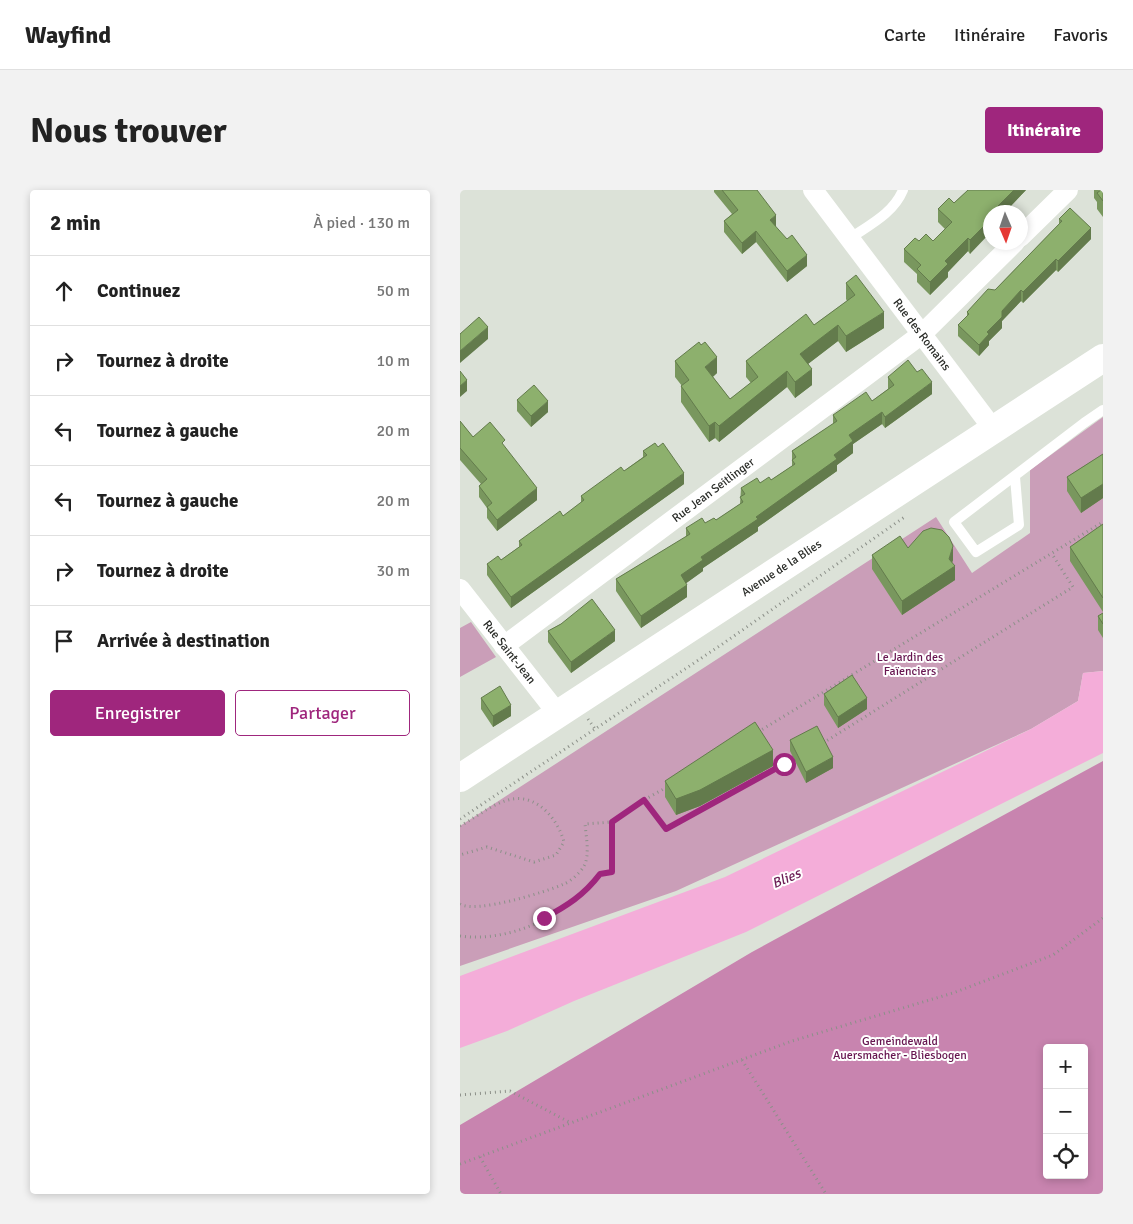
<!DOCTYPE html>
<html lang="fr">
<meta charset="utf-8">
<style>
body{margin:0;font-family:Signika,sans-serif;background:#f2f2f2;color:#222}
.controls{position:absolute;right:15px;bottom:15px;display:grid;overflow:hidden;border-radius:5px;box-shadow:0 2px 8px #0003}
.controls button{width:45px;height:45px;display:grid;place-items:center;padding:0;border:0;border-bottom:1px solid #e0e0e0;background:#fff;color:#222;font:25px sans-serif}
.compass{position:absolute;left:523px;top:15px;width:45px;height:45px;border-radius:50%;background:#fff;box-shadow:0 2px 8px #0003;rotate:178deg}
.stop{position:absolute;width:15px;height:15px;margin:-11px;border:4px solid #9f267d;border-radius:50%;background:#fff}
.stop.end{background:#9f267d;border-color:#fff;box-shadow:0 1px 5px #0008}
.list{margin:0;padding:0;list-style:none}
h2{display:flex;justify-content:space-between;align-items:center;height:65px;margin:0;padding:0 20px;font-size:21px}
h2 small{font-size:16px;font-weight:400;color:#767676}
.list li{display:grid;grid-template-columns:32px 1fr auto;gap:15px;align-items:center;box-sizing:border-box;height:70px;padding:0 20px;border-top:1px solid #e0e0e0}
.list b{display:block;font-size:19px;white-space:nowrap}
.list em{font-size:16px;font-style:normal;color:#767676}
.actions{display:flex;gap:10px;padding:15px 20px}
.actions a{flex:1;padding:11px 0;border:1px solid #9f267d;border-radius:5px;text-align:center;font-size:18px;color:#9f267d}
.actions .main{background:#9f267d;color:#fff}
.icon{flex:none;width:28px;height:28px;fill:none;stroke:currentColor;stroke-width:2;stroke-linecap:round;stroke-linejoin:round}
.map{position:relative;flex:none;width:643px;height:1004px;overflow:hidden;border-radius:5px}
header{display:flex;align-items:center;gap:30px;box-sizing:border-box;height:70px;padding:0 25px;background:#fff;border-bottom:1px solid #e0e0e0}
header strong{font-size:24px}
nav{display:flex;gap:28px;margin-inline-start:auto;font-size:18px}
.intro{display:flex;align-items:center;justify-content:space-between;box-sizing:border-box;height:120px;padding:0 30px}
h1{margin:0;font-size:35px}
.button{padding:12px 22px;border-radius:5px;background:#9f267d;color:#fff;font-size:18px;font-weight:700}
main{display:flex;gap:30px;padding:0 30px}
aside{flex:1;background:#fff;border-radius:5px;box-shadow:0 2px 8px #0003}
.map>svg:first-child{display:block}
.green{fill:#ca9eb8}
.forest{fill:#c884af;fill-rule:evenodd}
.water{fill:#f4add9}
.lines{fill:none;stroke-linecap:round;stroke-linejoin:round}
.path{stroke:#8c9089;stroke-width:3;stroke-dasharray:1 4;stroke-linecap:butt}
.lane{stroke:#fff;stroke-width:10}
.street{stroke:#fff;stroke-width:20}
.secondary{stroke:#fff;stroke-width:28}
.wall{fill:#79975e}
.shaded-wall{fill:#637b4c}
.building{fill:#8db06d;stroke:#637b4c}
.route{stroke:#9f267d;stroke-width:6}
.labels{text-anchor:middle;stroke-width:4;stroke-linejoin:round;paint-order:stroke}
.street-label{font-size:12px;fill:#292b27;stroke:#fff}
.park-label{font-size:12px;fill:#671650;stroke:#fff}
.water-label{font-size:14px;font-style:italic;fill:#6b1b54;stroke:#fff}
</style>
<header>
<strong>Wayfind</strong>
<nav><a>Carte</a><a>Itinéraire</a><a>Favoris</a></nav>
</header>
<div class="intro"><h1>Nous trouver</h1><a class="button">Itinéraire</a></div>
<main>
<aside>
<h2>2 min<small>À pied · 130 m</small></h2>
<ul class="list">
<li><svg class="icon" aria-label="ahead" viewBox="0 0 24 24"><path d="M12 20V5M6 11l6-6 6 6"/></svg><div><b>Continuez</b></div><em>50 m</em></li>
<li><svg class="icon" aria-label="right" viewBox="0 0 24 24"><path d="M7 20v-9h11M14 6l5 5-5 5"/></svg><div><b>Tournez à droite</b></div><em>10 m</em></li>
<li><svg class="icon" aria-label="left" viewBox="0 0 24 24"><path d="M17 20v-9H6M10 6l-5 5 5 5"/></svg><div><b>Tournez à gauche</b></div><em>20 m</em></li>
<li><svg class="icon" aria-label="left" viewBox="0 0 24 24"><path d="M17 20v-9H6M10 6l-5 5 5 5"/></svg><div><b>Tournez à gauche</b></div><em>20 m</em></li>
<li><svg class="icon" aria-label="right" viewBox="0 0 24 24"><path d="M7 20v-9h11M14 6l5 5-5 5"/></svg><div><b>Tournez à droite</b></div><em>30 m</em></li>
<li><svg class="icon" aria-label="arrive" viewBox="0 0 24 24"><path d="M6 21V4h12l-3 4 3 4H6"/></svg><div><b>Arrivée à destination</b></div></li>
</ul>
<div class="actions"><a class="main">Enregistrer</a><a>Partager</a></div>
</aside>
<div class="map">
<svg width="643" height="1004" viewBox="0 0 643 1004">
<rect width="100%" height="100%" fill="#dce2d8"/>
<path class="green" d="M643,227V481L623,483L618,511L571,539L216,701L0,776V636L476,327L512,383L570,343V280Z
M11,432L36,467L0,487V438Z"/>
<path class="forest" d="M643,571V1004H0V935L292,762ZM587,858H624V985H587Z"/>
<path class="water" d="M643,481V563L286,742L114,811L47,841L0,858V786L265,687L571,539L618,511L623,483Z"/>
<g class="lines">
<path class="path" d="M128,529L135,539
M298,542L643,332
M363,553L613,397L592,364
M207,597L184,610L206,639L337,566
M0,629L261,455L446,326
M0,636C15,628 32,614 48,610C76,602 98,629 104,652L96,665L74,672L27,657L0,665
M0,714C15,724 86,702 104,694C110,692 121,682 124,676C130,665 126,646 125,634L152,632
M0,746C52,753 109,724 140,684L151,683L152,632L184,610
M282,870L366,1004
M0,905L50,901L111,933
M20,967L41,1004
M0,974L332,851L493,803L593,765L643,728"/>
<path class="lane" d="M389,49C409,35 433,24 443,0
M555,287L559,335L516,362L494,332L624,233L643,220"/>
<g class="street">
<path id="s1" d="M353,0L534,240"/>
<path d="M560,47L608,0"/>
<path id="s2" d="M0,399L98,524"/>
<path id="s3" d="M44,456L462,144L555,52"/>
</g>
<path class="secondary" id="s4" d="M0,588L643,168"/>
</g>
<path class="wall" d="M254,0H297L316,36L315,37L347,76L327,92L296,52L282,64L264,42V31L272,24L254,2Z
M508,0H566L545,22H530L510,64L508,61L488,82V87L470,105L457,92V84L444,72V59L459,51H473L485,39L478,32V19L494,13Z
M634,0H643V27L637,19V12L634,8Z
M599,29L631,49L598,82L596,80L563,113L561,111L542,131V138L529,151V155L519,166L498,146V135L507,126V122L535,100L599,34Z
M386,93L424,138L386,162L378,151L348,174L352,195L335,208L327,197L259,252L255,248L249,252L221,212V196H222L215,187V171L257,183L253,187L270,209L291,193L286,187V171L354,135L387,111L386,109Z
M428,187L472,204L425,238L422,234L393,254V263L377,275V281L298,337V341L243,378V381L226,393L227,407L181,438L156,401V389L226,347V338L256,330L280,314L281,298L311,290L332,276V261L373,234V225L412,211L428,199Z
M57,210L88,222L71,237L57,221Z
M0,231L13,247L45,257L77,310L37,341L27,328V318L19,307V296L21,294L0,270Z
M183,261L224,294L51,418L27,385V374L41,370L59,357V351L103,326L121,313V306L164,281L183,267Z
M643,264V308L621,323L607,301V287Z
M643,334V422L610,371V357Z
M448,358L493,370L492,372L495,390L442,425L412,379V365Z
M643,423V448L638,440V426Z
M101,434L155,451L111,483L88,452V441Z
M364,504L407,519L378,538L364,515Z
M21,508L51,526L33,537L21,519Z
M330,550L373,578L346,593L330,561Z
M313,576L240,616L216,625L205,607V591Z"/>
<path class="shaded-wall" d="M554,0H566L545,22H538V16Z
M316,25V36L310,41V30Z
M530,30V43L510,64V50Z
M631,38V49L598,82V71Z
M296,41V52L282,64V53Z
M508,48V61L488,82V87L470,105V92L485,71Z
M347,65V76L327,92V81Z
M596,69V80L563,113V102Z
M561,100V111L542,131V138L529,151V155L519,166V155L542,121Z
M424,122V138L386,162V146Z
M378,135V151L340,180V164Z
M28,137V149L0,173V161Z
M257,167V183L245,193V177Z
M352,179V195L335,208V192Z
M327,181V197L259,252V236Z
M7,190V201L0,207V196Z
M472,192V204L425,238V227Z
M88,211V222L71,237V226Z
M422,222V234L393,254V263L377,275V281L298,337V341L243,378V381L221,397V385L241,367L296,327L374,265L389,245Z
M255,232V248L249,252V236Z
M224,283V294L51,418V407Z
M643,294V308L621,323V308Z
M77,298V310L37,341V330Z
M493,356V370L490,379L495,376V390L442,425V411L489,369Z
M227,395V407L181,438V426Z
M155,440V451L111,483V472Z
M407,508V519L378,538V527Z
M51,515V526L33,537V526Z
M313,560V576L240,616L216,625V609Z
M373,567V578L346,593V582Z"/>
<path class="building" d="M262,0H297L316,25L310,30L327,49L332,45L347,65L327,81L296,41L282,53L264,31L278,20Z
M508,0H554L538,16L542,19L538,22H530V30L510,50L508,48L485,71L488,74L470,92L457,79L461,75L444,59L455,48L459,51L466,44L473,51L492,32L478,19L489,8L494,13Z
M641,0H643V11L637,3Z
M610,18L631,38L598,71L596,69L563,102L561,100L542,121V127L527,142L529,144L519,155L498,135L509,124L507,122L528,99L535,100L602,31L599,29Z
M396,85L424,122L386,146L378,135L340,164L352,179L335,192L327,181L259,236L255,232L249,236L221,196L229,190L215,171L239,152L241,155L245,152L257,167L245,177L270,209L298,187L286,171L346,124L354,135L395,105L386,93Z
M19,127L28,137L0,161V144Z
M448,170L457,182L462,179L472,192L425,227L422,222L389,245L393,251L374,265L377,269L296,327L298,329L241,367L243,370L221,385L227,395L181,426L156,389L230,344L226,338L242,328L245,333L254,328L256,330L283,312L280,307L285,304L281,298L297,288L300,293L309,287L311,290L335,274L332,270L336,267L332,261L377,231L373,225L406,202L412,211L434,195L428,187Z
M0,181L7,190L0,196Z
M74,195L88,211L71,226L57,210Z
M0,231L13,247L30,232L45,250L42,253L77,298L37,330L27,317L32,313L19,296L27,289L0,258Z
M195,253L198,257L203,253L224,283L51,407L27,374L38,366L41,370L62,355L59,351L81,335L100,321L103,326L124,310L121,306L161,277L164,281L187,265L183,261Z
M643,264V294L621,308L607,287Z
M643,334V408L610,357Z
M471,338L482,340L489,347L493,356L489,369L495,376L442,411L412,365L440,346L448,358L463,341Z
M132,409L155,440L111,472L88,441L101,434Z
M643,423V434L638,426Z
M392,485L407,508L378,527L364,504Z
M40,496L51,515L33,526L21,508Z
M295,532L313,560L240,600L216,609L205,591Z
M357,536L373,567L346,582L330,550Z"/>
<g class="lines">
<path class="route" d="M84,728C107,716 124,705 140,684L152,682V632L184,610L206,639L324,574"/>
</g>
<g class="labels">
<g class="street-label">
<text dy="4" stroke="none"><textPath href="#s1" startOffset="181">Rue des Romains</textPath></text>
<text dy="4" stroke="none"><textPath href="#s3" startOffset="261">Rue Jean Seitlinger</textPath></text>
<text dy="4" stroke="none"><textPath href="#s4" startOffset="384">Avenue de la Blies</textPath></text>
<text dy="4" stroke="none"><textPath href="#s2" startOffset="80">Rue Saint-Jean</textPath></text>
</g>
<g class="park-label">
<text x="450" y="471">Le Jardin des<tspan x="450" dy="14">Faïenciers</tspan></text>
<text x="440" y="855">Gemeindewald<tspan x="440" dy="14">Auersmacher - Bliesbogen</tspan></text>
</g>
<g class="water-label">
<text transform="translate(326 688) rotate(-24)" y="5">Blies</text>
</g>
</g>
</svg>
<div class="controls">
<button>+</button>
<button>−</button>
<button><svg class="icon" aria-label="locate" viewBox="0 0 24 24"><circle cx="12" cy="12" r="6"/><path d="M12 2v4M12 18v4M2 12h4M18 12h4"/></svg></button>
</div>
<svg class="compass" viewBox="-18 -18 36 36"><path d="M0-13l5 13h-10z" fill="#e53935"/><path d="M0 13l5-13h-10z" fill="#767676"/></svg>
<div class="stop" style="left:324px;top:574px"></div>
<div class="stop end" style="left:84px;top:728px"></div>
</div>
</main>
